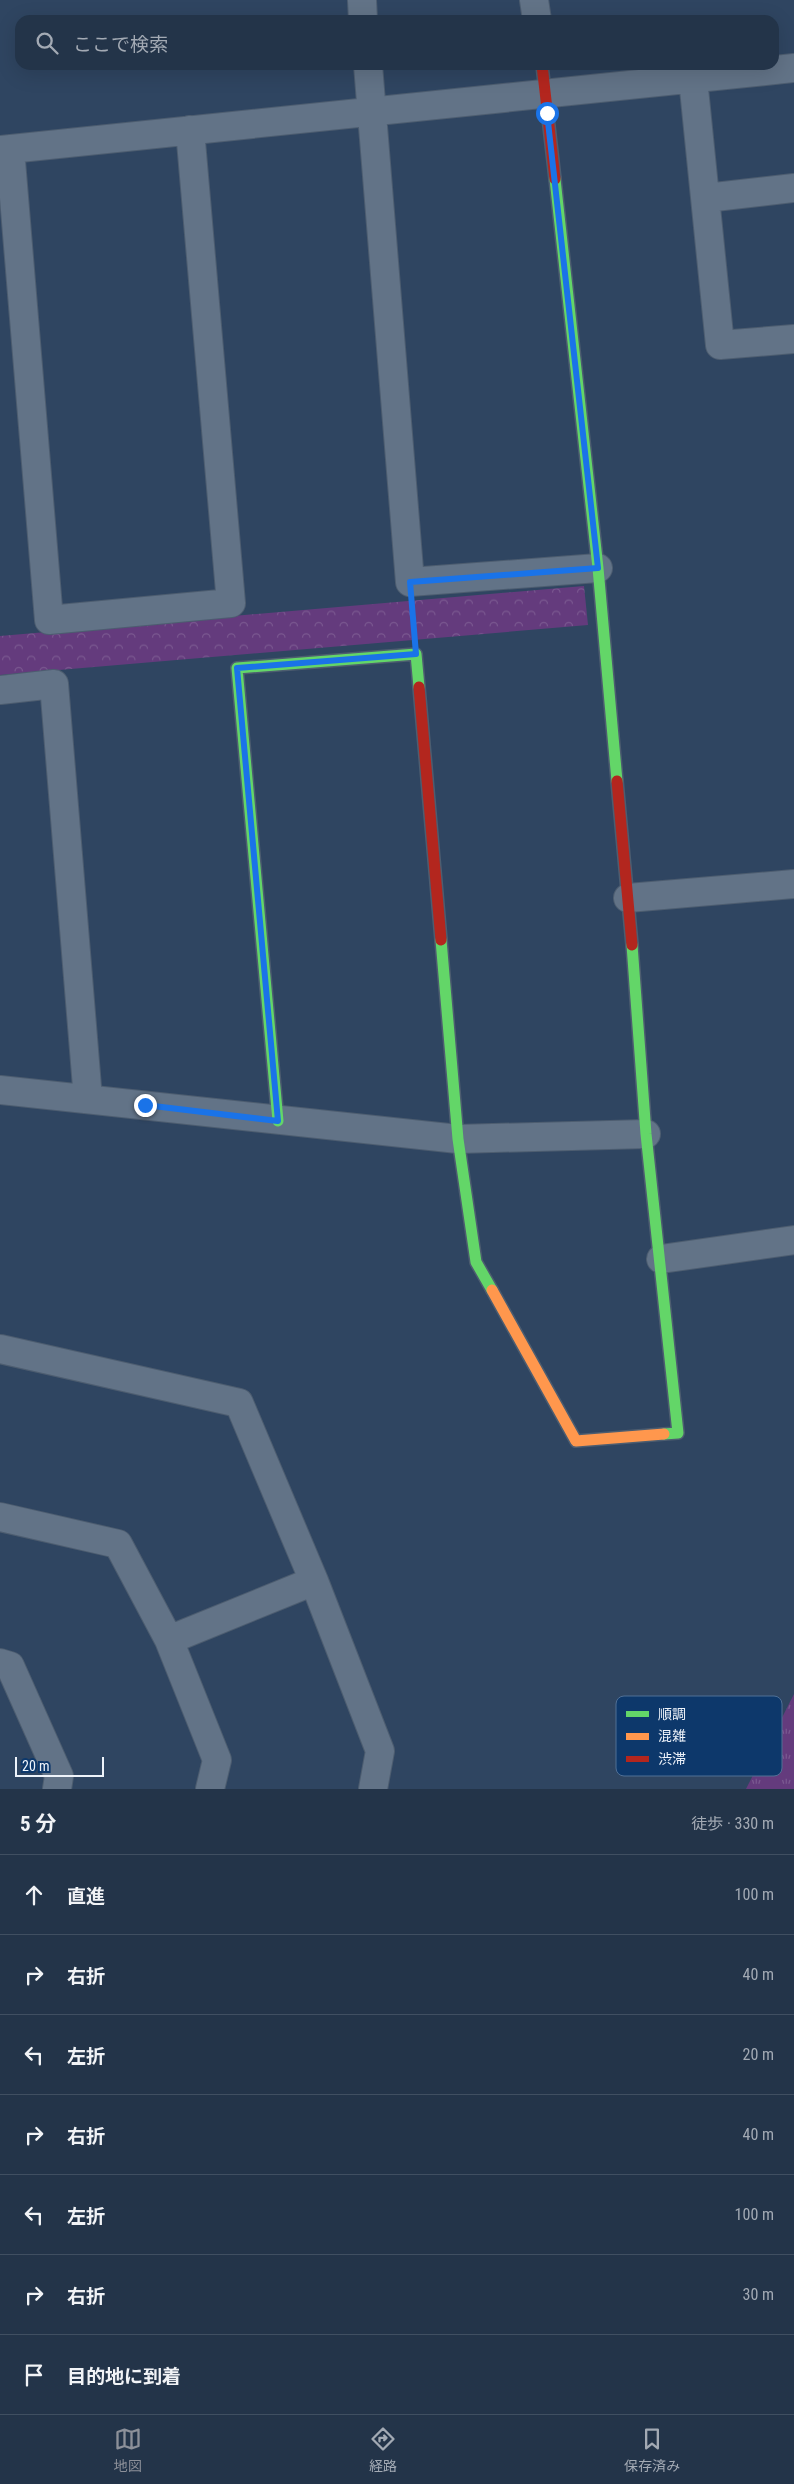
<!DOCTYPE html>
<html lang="ja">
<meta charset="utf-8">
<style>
body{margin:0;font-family:"Roboto Condensed","Noto Sans JP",sans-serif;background:#2b3c50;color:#f1f3f6}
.scale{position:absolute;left:15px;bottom:12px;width:89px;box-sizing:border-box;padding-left:5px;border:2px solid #eef3fa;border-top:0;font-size:14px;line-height:18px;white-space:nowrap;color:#eef3fa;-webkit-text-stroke:4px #0d386b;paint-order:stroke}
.stop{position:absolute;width:15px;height:15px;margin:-11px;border:4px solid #1a73e8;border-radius:50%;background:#fff}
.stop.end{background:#1a73e8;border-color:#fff;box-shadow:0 1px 5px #0008}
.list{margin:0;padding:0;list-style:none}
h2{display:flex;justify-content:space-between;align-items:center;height:65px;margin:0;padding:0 20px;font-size:21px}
h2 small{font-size:16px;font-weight:400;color:#a3aab4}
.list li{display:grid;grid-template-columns:32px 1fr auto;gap:15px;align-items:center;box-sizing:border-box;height:80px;padding:0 20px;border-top:1px solid #404f61}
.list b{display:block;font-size:19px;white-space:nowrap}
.list em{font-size:16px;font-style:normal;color:#a3aab4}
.icon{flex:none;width:28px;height:28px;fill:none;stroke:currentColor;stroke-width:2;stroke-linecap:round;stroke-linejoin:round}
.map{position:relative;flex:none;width:794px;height:1789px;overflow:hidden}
.search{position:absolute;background:#233449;box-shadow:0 5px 20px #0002;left:15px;right:15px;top:15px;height:55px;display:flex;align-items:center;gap:12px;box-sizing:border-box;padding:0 18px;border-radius:15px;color:#a3aab4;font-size:19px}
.sheet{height:625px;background:#233449}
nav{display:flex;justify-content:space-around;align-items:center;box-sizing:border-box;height:70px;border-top:1px solid #404f61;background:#233449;font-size:14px;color:#a3aab4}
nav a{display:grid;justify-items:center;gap:2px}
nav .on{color:#8c9099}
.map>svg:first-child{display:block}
.grass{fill:url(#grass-tufts)}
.park{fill:url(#park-crowns)}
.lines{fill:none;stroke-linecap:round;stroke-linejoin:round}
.street-casing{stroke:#4d5d70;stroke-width:30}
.fast-casing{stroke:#4d5d70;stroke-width:14}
.slow-casing{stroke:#4d5d70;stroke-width:14}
.jam-casing{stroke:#4d5d70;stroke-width:14}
.path{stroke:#707f90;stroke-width:3;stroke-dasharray:4 4;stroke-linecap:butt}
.street{stroke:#627387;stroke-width:28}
.fast{stroke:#63d668;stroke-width:11}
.slow{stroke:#ff974d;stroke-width:11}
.jam{stroke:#b3261e;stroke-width:11}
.route{stroke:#1a73e8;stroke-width:6}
.key{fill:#0d386b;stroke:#507096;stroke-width:1}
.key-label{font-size:14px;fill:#eef3fa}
</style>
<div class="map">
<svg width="794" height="1789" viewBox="0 0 794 1789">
<defs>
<pattern id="grass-tufts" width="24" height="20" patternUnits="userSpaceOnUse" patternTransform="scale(1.25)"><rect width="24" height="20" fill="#643b7d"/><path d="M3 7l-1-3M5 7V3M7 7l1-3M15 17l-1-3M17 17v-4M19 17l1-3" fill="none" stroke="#7a5890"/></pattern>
<pattern id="park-crowns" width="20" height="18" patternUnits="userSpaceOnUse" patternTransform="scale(1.25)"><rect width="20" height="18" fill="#643b7d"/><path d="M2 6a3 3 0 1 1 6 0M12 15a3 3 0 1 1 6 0" fill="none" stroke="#7a5890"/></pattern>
</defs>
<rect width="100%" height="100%" fill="#2f4561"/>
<path class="grass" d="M794,1694V1789H746Z"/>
<path class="park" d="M584,586L588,625L0,675V636Z"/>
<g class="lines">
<g class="street-casing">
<path id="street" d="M362,0L363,20
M534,0L537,20
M368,65L410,582L598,568
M693,79L720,345L794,339
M10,149L49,620L231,603L190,130
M0,150L794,68
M706,198L794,188
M0,690L54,684L88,1099
M628,898L794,884
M0,1090L458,1139L646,1134
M661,1259L794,1240
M0,1349L239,1403L314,1581L380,1751L373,1789
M0,1517L118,1544L169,1640L217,1760L210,1789
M169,1640L314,1581
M0,1663L10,1666L59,1776L57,1789"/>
</g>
<g class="fast-casing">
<path id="fast" d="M555,179L598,568L617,781
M441,940L458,1139L476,1262L492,1290
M632,945L646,1134L678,1433L664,1434
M278,1121L237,668L416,654L419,687"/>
</g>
<g class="slow-casing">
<path id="slow" d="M492,1290L576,1441L664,1434"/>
</g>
<g class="jam-casing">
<path id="jam" d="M542,65L555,179
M419,687L441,940
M617,781L632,945"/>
</g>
<path class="path" d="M412,610L414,626"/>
<use href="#street" class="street"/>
<use href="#fast" class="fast"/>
<use href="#slow" class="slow"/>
<use href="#jam" class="jam"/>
</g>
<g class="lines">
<path class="route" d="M145,1105L278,1121L237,668L416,654L410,582L598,568L547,113"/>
</g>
<rect x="616" y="1696" width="166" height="80" rx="8" class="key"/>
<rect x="626" y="1711" width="23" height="6" fill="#63d668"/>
<rect x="626" y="1733" width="23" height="7" fill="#ff974d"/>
<rect x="626" y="1756" width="23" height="6" fill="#b3261e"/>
<g class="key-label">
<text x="658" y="1719">順調</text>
<text x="658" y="1741">混雑</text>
<text x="658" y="1764">渋滞</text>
</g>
</svg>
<div class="scale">20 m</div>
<div class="stop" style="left:547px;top:113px"></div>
<div class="stop end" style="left:145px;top:1105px"></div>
<div class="search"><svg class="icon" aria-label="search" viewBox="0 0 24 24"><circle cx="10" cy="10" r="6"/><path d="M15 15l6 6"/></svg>ここで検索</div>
</div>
<section class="sheet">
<h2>5 分<small>徒歩 · 330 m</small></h2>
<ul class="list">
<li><svg class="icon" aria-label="ahead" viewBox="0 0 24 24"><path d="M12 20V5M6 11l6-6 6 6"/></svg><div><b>直進</b></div><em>100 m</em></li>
<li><svg class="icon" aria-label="right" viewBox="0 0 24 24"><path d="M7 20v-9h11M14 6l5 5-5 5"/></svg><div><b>右折</b></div><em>40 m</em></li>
<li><svg class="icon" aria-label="left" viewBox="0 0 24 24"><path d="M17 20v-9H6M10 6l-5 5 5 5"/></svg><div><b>左折</b></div><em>20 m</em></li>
<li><svg class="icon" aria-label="right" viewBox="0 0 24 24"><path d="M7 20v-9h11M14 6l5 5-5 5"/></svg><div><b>右折</b></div><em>40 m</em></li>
<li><svg class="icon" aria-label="left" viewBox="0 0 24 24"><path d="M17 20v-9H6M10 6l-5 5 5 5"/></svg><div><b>左折</b></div><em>100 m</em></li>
<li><svg class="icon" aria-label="right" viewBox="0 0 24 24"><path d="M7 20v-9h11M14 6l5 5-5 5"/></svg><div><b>右折</b></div><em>30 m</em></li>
<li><svg class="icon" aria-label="arrive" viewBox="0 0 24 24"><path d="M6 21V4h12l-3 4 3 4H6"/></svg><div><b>目的地に到着</b></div></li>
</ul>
</section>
<nav>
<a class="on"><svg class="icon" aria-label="map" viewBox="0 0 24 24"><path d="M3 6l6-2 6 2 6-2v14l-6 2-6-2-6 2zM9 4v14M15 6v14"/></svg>地図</a>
<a><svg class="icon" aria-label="directions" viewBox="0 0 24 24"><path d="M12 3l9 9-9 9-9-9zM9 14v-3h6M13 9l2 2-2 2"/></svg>経路</a>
<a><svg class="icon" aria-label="saved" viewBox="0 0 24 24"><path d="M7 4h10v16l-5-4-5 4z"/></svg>保存済み</a>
</nav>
